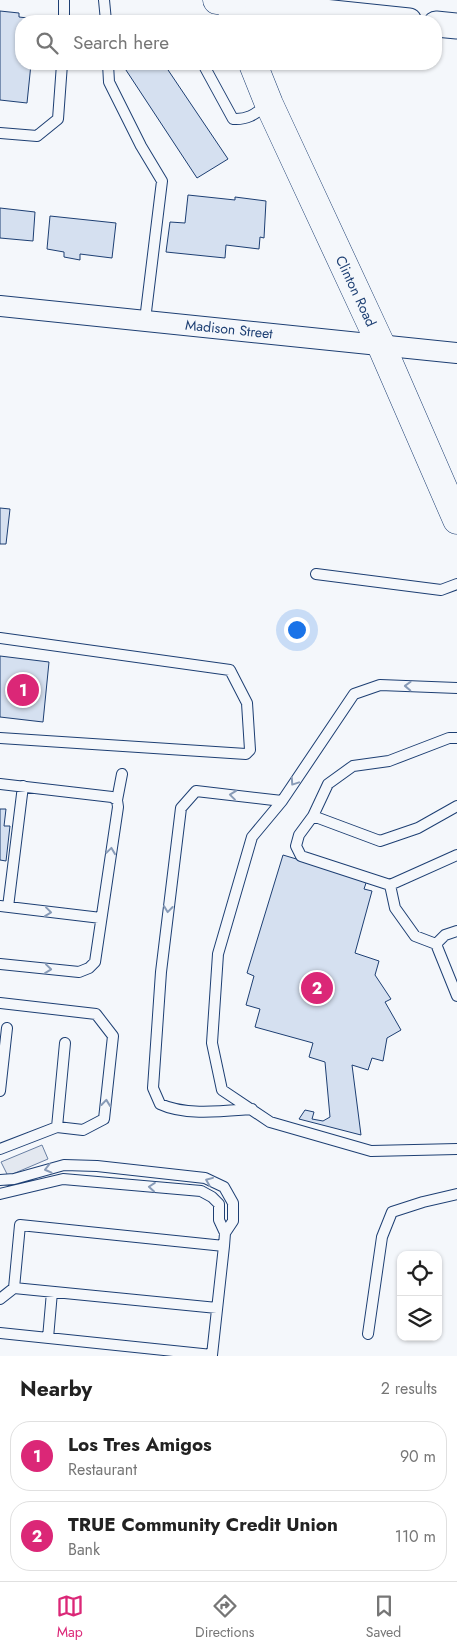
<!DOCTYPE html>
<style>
body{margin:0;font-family:Jost,sans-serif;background:#f2f2f2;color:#222}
.controls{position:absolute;right:15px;bottom:15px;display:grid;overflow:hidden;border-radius:10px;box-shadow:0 1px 4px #0004}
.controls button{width:45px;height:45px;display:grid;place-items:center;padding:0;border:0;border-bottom:1px solid #e0e0e0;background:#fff;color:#222;font:25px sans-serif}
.you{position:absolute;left:296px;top:629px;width:18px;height:18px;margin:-12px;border:4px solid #fff;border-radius:50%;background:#1a73e8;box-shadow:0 0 0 8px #1a73e833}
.badge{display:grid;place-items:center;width:32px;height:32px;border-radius:50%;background:#db2777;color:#fff;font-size:16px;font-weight:700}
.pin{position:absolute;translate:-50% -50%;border:2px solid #fff;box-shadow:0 1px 5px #0006}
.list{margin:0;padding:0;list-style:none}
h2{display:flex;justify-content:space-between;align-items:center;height:65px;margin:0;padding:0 20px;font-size:21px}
h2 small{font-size:16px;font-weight:400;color:#767676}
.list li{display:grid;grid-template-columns:32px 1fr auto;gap:15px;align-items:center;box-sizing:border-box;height:70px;margin:0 10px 10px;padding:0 10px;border:1px solid #e0e0e0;border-radius:20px}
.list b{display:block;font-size:19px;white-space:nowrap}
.list p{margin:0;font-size:16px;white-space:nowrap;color:#767676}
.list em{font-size:16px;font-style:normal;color:#767676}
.icon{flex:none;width:28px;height:28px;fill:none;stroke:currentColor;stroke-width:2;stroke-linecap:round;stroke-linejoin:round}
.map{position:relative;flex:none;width:457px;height:1356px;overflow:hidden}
.search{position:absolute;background:#fff;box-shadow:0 1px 4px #0004;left:15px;right:15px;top:15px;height:55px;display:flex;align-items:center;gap:12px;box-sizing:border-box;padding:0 18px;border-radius:20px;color:#767676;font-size:19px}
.sheet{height:225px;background:#fff}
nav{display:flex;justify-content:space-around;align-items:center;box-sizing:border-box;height:70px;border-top:1px solid #e0e0e0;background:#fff;font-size:14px;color:#767676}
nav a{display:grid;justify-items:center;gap:2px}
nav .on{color:#db2777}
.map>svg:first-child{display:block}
.parking{fill:#e3e8f0;stroke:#687fa3}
.building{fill:#d5e0f0;stroke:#1d3f73}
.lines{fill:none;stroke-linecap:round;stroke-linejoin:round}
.service-casing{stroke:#1d3f73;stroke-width:12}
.minor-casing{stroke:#1d3f73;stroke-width:22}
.tertiary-casing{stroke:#1d3f73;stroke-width:27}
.secondary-casing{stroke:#1d3f73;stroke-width:29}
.service{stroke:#f4f7fb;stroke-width:10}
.minor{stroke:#f4f7fb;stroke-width:20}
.tertiary{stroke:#f4f7fb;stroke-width:25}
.secondary{stroke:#f4f7fb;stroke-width:28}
.oneway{stroke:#889bb7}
.labels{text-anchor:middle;stroke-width:4;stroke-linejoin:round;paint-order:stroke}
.street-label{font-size:14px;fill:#1d3f73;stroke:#f4f7fb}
</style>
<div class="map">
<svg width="457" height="1356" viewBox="0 0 457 1356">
<rect width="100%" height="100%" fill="#f4f7fb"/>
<path class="parking" d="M42,1145L48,1159L8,1176L1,1162Z"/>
<path class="building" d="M0,11L19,13V17L36,19L35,21H21V64H31L27,103L0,100Z
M122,64H164L228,159L197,178Z
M188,195L235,200V197L266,201L264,238L260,237L259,249L226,245L225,258L166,252L170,222L185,223Z
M0,208L35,212L33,241L0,238Z
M50,216L116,223L112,258L80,254V260L64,257V252L47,249Z
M0,508L10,509L6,544H0Z
M0,656L49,662L43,722L0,717Z
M0,809H6L4,826H10L6,861L0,860Z
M283,855L367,880L364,889L372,891L355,953L379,961L375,975L391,999L385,1002L401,1030L387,1038L383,1061L372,1058L368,1070L352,1065L361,1135L299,1119L305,1110L314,1112L312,1119L323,1121L330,1117L325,1062L309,1057L313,1043L255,1027L260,1009L246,1005L254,976L247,973Z"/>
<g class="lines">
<g class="service-casing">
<path id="service" d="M64,0V21
M104,0L106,21
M108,64L109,82L141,146L162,181L145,320
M203,64L233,119C248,120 255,114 267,105
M0,133L37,136L58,119L62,64
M316,574L441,590L457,584
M0,638L230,670L247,703L250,750L246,754L0,738
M457,688L380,685L354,694L282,801L252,837L218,954L212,1043L222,1090L270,1122L371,1151L457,1149
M457,738H449L389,761L353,766L328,784L313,816L380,841L418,828L457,806
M0,784L112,797L117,800L118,807L95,962L89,968L79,972L0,964
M117,800L122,774
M313,816L299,835L296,846L301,856L390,885
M0,906L101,918
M8,907L23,786
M457,931L445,935L436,944L457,996
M436,944L415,936L395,908L390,885L457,855
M0,1003L96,1014L113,1036L104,1119L83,1130L57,1127
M0,1091L7,1028
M252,1109C224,1111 185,1116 160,1104L153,1088L161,972L181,808L196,791L282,801
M0,1149L57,1127L65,1043
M0,1180L14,1179L64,1165L97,1166L205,1178L224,1187L233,1203V1221L225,1233L224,1246
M0,1194L63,1179L201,1191L212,1197L219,1204V1220L225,1233
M0,1299L14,1288
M0,1333L212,1355L224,1246L20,1225L14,1288L217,1308
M368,1334L382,1237L392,1212L423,1202L457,1194
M48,1338L52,1292"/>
</g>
<g class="minor-casing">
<path id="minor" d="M0,306L457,353"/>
</g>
<g class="tertiary-casing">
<path id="tertiary" d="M229,2L409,21
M436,24L457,26"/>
</g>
<g class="secondary-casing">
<path id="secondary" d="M217,0L229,2L236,21
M253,64L269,104L381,345L457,520"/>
</g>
<use href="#service" class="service"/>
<use href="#minor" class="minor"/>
<use href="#tertiary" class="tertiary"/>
<use href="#secondary" class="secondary"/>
</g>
<defs><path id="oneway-chevron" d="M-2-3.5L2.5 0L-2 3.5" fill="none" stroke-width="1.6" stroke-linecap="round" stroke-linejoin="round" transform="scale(1.25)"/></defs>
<g class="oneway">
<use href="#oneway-chevron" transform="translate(408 686) rotate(-178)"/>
<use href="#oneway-chevron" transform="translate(294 782) rotate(124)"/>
<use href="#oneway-chevron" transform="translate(233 795) rotate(-173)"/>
<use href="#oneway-chevron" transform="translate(111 851) rotate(-82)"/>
<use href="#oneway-chevron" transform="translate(168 909) rotate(97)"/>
<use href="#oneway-chevron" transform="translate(48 912) rotate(7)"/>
<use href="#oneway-chevron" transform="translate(48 969) rotate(6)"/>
<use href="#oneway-chevron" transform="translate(106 1103) rotate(-84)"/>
<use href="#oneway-chevron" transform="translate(48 1169) rotate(166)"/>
<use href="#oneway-chevron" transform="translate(209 1181) rotate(-158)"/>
<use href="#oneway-chevron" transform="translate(152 1187) rotate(-175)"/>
</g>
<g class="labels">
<g class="street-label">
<text transform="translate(356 291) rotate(65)" y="5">Clinton Road</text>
<text transform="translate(229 329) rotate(6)" y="5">Madison Street</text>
</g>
</g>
</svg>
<div class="controls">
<button><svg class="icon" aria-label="locate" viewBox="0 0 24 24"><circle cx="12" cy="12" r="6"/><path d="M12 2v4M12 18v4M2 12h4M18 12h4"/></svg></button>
<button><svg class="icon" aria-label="layers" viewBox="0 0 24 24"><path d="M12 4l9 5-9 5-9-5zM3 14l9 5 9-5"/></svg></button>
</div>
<div class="you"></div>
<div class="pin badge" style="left:23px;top:690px">1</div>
<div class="pin badge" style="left:317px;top:988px">2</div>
<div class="search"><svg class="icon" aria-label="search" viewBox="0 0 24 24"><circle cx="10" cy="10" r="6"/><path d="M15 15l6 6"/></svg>Search here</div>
</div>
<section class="sheet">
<h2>Nearby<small>2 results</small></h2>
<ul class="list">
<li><span class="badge">1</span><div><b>Los Tres Amigos</b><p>Restaurant</p></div><em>90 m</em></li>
<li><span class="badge">2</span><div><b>TRUE Community Credit Union</b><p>Bank</p></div><em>110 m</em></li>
</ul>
</section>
<nav>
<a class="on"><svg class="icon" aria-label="map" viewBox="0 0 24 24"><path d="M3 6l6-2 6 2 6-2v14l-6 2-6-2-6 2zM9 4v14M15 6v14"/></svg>Map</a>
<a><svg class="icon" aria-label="directions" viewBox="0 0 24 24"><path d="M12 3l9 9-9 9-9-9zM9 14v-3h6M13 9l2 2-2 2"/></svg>Directions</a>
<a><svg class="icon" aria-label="saved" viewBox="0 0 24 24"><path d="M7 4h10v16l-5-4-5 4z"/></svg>Saved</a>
</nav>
